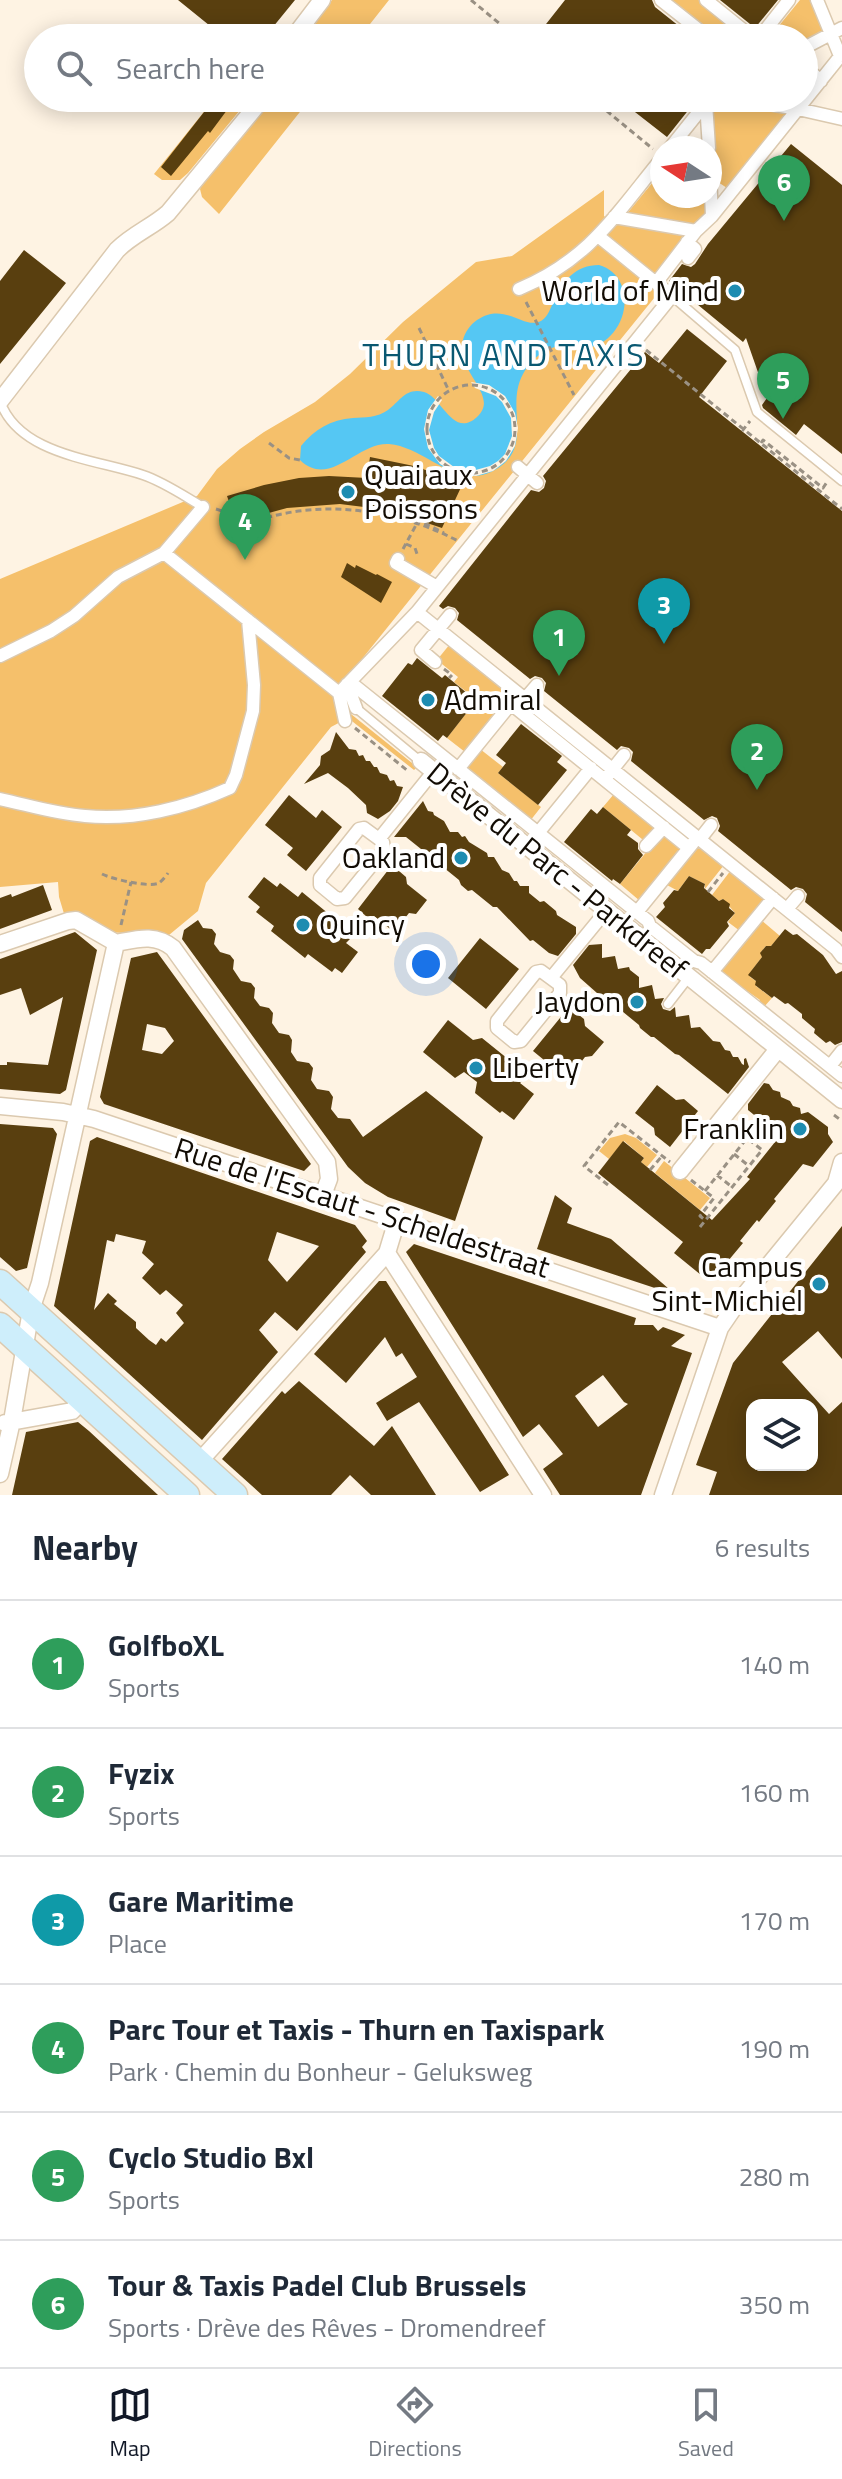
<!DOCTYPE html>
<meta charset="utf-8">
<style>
body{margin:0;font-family:"Titillium Web",sans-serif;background:#f6f6f7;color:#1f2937}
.controls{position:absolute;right:24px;bottom:24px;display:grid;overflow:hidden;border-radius:16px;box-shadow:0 4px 20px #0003}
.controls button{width:72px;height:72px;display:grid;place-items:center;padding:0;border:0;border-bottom:2px solid #e0e1e3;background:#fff;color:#1f2937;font:40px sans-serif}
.compass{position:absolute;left:650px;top:136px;width:72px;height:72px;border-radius:50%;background:#fff;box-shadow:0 4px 20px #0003;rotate:282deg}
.you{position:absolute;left:426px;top:964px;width:28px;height:28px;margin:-20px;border:6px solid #fff;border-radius:50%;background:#1a73e8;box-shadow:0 0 0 12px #1a73e833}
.badge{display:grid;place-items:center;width:52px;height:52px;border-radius:50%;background:#111827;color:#fff;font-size:26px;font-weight:700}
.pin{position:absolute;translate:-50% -66px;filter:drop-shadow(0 2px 4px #0008)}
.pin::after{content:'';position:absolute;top:42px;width:28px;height:24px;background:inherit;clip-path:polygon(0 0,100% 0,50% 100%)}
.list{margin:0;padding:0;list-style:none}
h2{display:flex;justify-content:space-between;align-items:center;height:104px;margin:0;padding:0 32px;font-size:34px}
h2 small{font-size:26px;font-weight:400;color:#747a83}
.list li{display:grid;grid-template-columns:52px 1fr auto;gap:24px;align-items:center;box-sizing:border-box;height:128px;padding:0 32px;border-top:2px solid #e0e1e3}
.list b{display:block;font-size:30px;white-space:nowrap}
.list p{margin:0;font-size:26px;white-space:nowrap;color:#747a83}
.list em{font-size:26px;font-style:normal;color:#747a83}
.icon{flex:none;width:44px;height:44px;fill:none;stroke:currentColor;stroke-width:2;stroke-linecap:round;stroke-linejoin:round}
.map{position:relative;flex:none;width:842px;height:1495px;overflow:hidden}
.search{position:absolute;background:#fff;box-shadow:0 4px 20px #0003;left:24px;right:24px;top:24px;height:88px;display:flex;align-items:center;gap:20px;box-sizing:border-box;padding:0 28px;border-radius:44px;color:#747a83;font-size:30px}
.sheet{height:872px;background:#fff}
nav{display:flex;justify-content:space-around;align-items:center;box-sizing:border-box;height:112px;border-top:2px solid #e0e1e3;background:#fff;font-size:22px;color:#747a83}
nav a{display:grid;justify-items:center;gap:4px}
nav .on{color:#111827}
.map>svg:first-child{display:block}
.green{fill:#f5c06b}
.water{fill:#55c7f3}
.pier{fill:#fef3e3}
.building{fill:#593f0f;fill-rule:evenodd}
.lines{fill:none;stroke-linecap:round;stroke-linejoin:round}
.service-casing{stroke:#dbc9af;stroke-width:11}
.pedestrian-casing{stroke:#dbc9af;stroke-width:15}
.minor-casing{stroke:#dbc9af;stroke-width:19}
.secondary-casing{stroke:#dbc9af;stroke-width:27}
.path{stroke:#9a9184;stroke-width:3;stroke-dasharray:6 4;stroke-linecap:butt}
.service{stroke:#fff;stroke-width:8}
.pedestrian{stroke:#fff;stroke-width:12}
.minor{stroke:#fff;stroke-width:16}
.secondary{stroke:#ceeefb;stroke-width:24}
.poi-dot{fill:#1d8cb1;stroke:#fff;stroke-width:3}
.labels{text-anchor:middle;stroke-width:8;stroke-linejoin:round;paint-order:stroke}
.poi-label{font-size:30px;fill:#120c04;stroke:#fff;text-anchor:end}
.street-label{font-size:30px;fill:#120c04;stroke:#fff}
.neighbourhood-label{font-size:32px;letter-spacing:2px;fill:#095872;stroke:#fff}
</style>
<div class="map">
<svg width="842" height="1495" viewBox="0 0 842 1495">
<rect width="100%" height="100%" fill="#fef3e3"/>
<path class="green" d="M332,0H389L359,38H302Z
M669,0H700L743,35L741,38H716Z
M800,0H814L828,33L804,45V38H778L773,33Z
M215,98H250L188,173L180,180H162L154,174Z
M272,98H311L219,214L202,197L200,189L204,181Z
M720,98L790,110L727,188L712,178L710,112Z
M662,171V196H708L709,210L694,229L625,216Z
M604,190V216L616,226L621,220L691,232L664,278L667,280L659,292L480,513L477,521L474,520L341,685L348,717L351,714L417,767L414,770L348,718L331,727L206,883L198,911L169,935C153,931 139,934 123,933C104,933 83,923 65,917L59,897L58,882L0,887V579L197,496L217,469L240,449L264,432L315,402L350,374L403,322L476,262L512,256Z
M450,644L512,694L465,752L447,738L471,707L469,704L473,697L454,682L458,677L437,660Z
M480,749L503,767L498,773L541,807L530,821L465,768Z
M614,794L659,830L648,844L603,807Z
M662,833L682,849L640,901L620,884Z
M699,845L724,865L705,889V884L689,876L678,891L667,885Z
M731,870L766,898L740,931L728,922L735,913L723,899L719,901L712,895Z
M761,920L780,936L771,946H766L761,952L762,957L750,973V977L756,981V986L772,998L763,1008L758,1004L760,1000L720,972Z
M625,1134L636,1138L657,1155L647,1167L641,1162L644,1158L624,1141L609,1159L599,1151L610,1138Z
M664,1161L710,1198L700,1210L655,1173Z"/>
<path class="water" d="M599,265C609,268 617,274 621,284C633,310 614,346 585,348C575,349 565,345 555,347C541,350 529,363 523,374C504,408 537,450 491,472C455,489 425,447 389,444C357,442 330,489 300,460L301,446C315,429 330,420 353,418C365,417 377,418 388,410C400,401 406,387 424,392C442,397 453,439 477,417C501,395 454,371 463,340C465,332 470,325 477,320C505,301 523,330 541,321C549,316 550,308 554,301C562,281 576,265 599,265Z"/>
<path class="pier" d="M471,382L489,385L505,396L515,413L518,428L515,446L506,461L493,471L476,476L457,474L440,464L428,448L424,429L428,410L438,396L442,400L434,412L429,430L434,448L439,456L454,467L472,471L490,466L498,461L505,454L512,436L511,418L502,402L496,396L475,388Z"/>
<path class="building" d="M178,0H295L264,38H225Z
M565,0H652L655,7L694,38H535Z
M720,0H778L755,28Z
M215,98H236L210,133L208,131L171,176L161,167Z
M617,98H698L667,137Z
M791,144L842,185V454L804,424L796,435L763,408L762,405L767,398L746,338L743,342L669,281L682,264L691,267L695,264L708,244Z
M24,250L66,283L0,364V281Z
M687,329L727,361L699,397L842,511V932L805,902L807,894L803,889L796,887L791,890L718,831L720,826L717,818L712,816L704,820L631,761L633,752L629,748L621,746L617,750L544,691L546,683L542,678L535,676L530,679L457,620L459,613L455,608L448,606L443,609L439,606L531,490L539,492L544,488L546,481L543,476L645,352L659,363Z
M370,457L414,466L463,483L442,528L388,510L340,504L287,508L236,522L227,496L264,485L299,478L329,476L367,478Z
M347,563L355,568L356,565L376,575L377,574L392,582L381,603L341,577Z
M417,658L442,678L445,675L473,698L469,704L472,706L447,738L443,735L438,741L382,696L408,663L412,665Z
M521,724L562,756L557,762L567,770L538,805L498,773L506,763L496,755Z
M336,732L349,749L356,750L359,756L363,755L366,761H370L374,767H377L380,773L387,775L390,781L394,780L397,786L403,787L398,801L390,811L378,819L367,813L366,805L348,788L328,773L304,784L320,765L321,756L330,750Z
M289,795L316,818L322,810L342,827L306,871L287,855L293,848L265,825Z
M423,801L428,811L433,812L434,815L444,821L450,832H458L462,837L465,836L469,842L487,853L488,857H494L502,870L509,873L514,881H517L520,886H529V893L540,902L544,901L556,911L557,915L576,927V934L558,956L549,953L533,940L530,941L497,907H493L472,890L468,891L461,885L459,880L438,863L435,864L427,858L426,853L406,837H394Z
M603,807L631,830L627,835L638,843V849L643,855L620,884L613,879L612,881L564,842L591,809L597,814Z
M392,865L406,877L407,884L427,900L416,914L409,913L394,932L374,916L367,917L358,909Z
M689,876L705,884L704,888L719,901L723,899L730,904L729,908L735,913L727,922L729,926L710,949H706L702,954L656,917L665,907L663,903L674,890L678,891Z
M264,877L277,887L280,883L298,897L302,892L335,919L331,924L350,939L346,943L358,952L342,973L335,968L332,972L308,954L305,958L271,931L274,926L256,912L260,907L248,897Z
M43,885L52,910L0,929V898L11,894L12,897Z
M198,920L203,928L212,929L216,934L214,944L220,952L230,955L234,960L233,969L241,981L251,983L255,988L254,998L260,1006L269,1008L273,1013L272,1023L279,1033L289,1035L292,1040L291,1052L297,1061L309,1063L313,1068L311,1080L317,1089L329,1091L333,1097L331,1109L338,1118L350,1119L363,1137L426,1091L483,1137L455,1221L388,1197L365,1183L348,1167L182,939L184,930Z
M785,929L793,935L797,934L823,955L836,974L842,971V1042L835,1045L830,1041L826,1043L814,1033L815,1029L802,1018V1014L788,1003L785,1004L774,996L772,998L755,985L756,981L748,975L762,957L760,953L766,946H771Z
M75,932L97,950L66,1090L60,1094L0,1089V1065H7V1062L48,1065L63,997L30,1015L21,988L0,995V959Z
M480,938L519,969L486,1009L448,978Z
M602,944V958L615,956L618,969L629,967L630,970L639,977V988L652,985L655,999L664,998L661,1004L663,1009L670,1011L675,1007L676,1017L689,1015L691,1028L700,1027L713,1041L720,1042L725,1050L730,1051L733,1057H738L742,1064L744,1065V1059L746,1058L749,1067L728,1094L679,1055L675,1054L654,1037H651L640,1028L639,1025L617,1007L614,1008L580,978L573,965L589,945Z
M157,952L311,1164L304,1171L104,1104L100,1097L131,958ZM147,1024L165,1028L174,1041L162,1054L142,1050Z
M569,1007L584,1019L585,1026L604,1042L592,1056L585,1057L571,1075L551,1059L544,1060L533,1051Z
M448,1020L473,1040L482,1038L508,1059L509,1068L523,1080L520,1083L534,1094L514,1120L502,1111L500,1113L475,1093L477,1082L464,1072L455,1078L423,1052Z
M764,1083L769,1084L773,1090L780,1092L781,1097L790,1101L793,1106L800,1108L801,1114L808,1112L828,1127V1134L833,1142L813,1167L803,1164L774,1199L776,1201L759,1222L757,1220L740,1241L743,1243L718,1273L716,1272L711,1278L703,1272L701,1275L674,1253L683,1242L598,1173L623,1141L644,1158L641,1162L712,1220L750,1179L747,1177L775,1142L774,1131L748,1110V1104Z
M657,1085L676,1100L684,1099L698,1111L670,1147L655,1135L654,1128L635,1113Z
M0,1124L53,1128L57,1134L27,1268L16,1271L0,1257Z
M97,1137L355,1225L367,1241L362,1247L366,1252L297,1331L275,1312L259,1330L278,1352L202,1440L54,1306L90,1141ZM277,1232L319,1246L287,1282L268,1260ZM116,1234L146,1241L142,1253L154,1264L142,1278L160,1295L166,1290L183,1305L176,1313L184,1323L166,1342L161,1338L156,1345L149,1340L136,1328V1322L114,1304L117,1301L108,1293L94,1310L107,1240L114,1242Z
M555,1195L572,1208L567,1223L611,1239L676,1295L537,1249Z
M842,1226V1359L818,1331L782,1362L829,1414L842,1402V1495H709L717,1472L696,1465L733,1363ZM752,1405H812V1465H752Z
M414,1244L636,1318L634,1325H653L658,1331L663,1327L685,1335L671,1346L692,1353L641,1495H560L543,1469L563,1454L539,1424L523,1437L406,1252ZM603,1375L624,1402L628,1404L598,1427L575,1396Z
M379,1281H386L509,1475L480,1492L419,1402L387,1421L376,1403L417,1377L402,1353L396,1357L385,1337L346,1383L314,1354Z
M299,1381L374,1446L392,1426L436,1495H371L350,1475L331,1495H262L222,1459L282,1391L285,1394Z
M78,1422L89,1431L158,1495H12L26,1432Z"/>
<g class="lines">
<g class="service-casing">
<path id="service" d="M672,296L735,350L757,412L842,481
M0,401C19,455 95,459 143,475C164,482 184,496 203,507
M356,708L420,761
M668,1004L689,977"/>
</g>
<g class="pedestrian-casing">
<path id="pedestrian" d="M661,0L709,38
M706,0L753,38
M817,0L840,56
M759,38L789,0
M804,48L842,28
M804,66L821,81
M733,98L798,109L842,119
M706,103L709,148
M670,148L710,98
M710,174L712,216
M614,217L696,231
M687,242L695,249L688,258
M656,283L696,231L712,216L842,54
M519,289C589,260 616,214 662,158
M518,467L537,483
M164,553L339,693L345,721
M398,559L396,563L437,587
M417,612L836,949L842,957
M0,656L51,631L74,616L118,577L164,553L203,507
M435,662L421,650L450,615
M350,682L648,921L650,926L694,961L701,963L842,1076
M347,684L356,708
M339,693L417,612L672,296L598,236
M525,699L537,685
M511,704L689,848
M458,769L514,700
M608,775L624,755
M0,799C28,805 56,814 85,816C134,821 186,808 230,788L236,775L253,711L254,685L248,620
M364,828L383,842L384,850L345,898L337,899L320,885V878L359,829Z
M538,833L591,768
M379,839L433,772
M700,839L711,825
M646,846L664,827
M787,909L798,896
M637,912L693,843
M541,971L560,985V993L521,1041L514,1042L497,1028V1021L536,972Z
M712,972L773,898
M551,978L606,911
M830,1066L842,1051"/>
</g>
<g class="minor-casing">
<path id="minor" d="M293,38L322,0
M0,401L117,250C133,234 152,227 168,213L263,98
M421,761L842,1100
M116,943C137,939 155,933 173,948L327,1162L329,1179L323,1195
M0,944L68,921L76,920L116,943
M0,1106L63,1112L94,1119L720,1328
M680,1171L778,1049
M387,1253L543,1495
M5,1423L72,1411L82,1400
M199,1462L387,1253L397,1220
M0,1474L12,1421L31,1310L40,1283L116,943
M663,1495L720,1328L733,1309L836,1183L842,1162"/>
</g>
<g class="secondary-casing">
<path id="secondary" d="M0,1282L235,1495
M0,1325L187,1495"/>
</g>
<path class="path" d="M471,0L517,38
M271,38L281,25
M591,98L653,149
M526,302L574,395
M419,328L449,391
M646,350L842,509
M427 429a44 44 0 1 1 88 0a44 44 0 1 1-88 0Z
M742,431L750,421
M269,443L289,458L300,460
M761,443L763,440L823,488L827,482
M216,509L222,511L232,509
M388,510L389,513L426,524L444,533
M451,511L470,522
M238,528C307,497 392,506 458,541
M406,544L415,548L417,554
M403,549L416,525
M444,669L452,675L449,678
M355,728L408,771
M102,874C112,879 149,888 159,883C162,881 166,876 168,873
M708,892L723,873
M121,925L131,882
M834,1115L842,1121
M751,1141L765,1124
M734,1154L749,1166
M650,1170L662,1156
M717,1175L732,1187
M691,1180L714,1198L700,1216L705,1220
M608,1185L584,1166L619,1122L670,1162
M705,1191L747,1138L735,1127
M700,1227L762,1150L747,1138"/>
<use href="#service" class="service"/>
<use href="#pedestrian" class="pedestrian"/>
<use href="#minor" class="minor"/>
<use href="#secondary" class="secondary"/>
</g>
<g class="poi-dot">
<circle cx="735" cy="291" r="8"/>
<circle cx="348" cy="492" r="8"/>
<circle cx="428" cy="700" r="8"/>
<circle cx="461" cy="858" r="8"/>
<circle cx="303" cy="925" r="8"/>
<circle cx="637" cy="1002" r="8"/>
<circle cx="476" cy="1068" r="8"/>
<circle cx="800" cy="1129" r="8"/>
<circle cx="819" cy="1284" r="8"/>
</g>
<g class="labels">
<g class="poi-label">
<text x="719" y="301">World of Mind</text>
<text x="364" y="485" text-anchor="start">Quai aux<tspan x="364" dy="34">Poissons</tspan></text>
<text x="444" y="710" text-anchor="start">Admiral</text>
<text x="445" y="868">Oakland</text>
<text x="319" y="935" text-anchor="start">Quincy</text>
<text x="621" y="1012">Jaydon</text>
<text x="492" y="1078" text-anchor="start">Liberty</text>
<text x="784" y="1139">Franklin</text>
<text x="803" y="1277">Campus<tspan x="803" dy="34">Sint-Michiel</tspan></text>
</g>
<g class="street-label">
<text transform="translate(557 871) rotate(39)" y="10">Drève du Parc - Parkdreef</text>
<text transform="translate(362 1208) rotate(18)" y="10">Rue de l'Escaut - Scheldestraat</text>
</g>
<g class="neighbourhood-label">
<text x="504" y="366">THURN AND TAXIS</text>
</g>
</g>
</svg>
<div class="controls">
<button><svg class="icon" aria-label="layers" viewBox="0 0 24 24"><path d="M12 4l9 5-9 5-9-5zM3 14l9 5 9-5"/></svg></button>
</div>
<svg class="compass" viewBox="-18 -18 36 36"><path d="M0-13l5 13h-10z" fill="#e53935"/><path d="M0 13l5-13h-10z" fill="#747a83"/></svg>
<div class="you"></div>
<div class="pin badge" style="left:559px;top:676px;background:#2e9e5b">1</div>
<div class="pin badge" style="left:757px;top:790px;background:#2e9e5b">2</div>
<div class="pin badge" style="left:664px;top:644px;background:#0f9aa8">3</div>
<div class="pin badge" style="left:245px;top:560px;background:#2e9e5b">4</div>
<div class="pin badge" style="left:783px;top:419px;background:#2e9e5b">5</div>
<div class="pin badge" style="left:784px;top:221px;background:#2e9e5b">6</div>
<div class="search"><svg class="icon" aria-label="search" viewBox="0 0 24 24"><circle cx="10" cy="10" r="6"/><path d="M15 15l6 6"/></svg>Search here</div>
</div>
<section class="sheet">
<h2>Nearby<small>6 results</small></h2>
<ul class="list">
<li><span class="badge" style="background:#2e9e5b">1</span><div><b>GolfboXL</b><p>Sports</p></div><em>140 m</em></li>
<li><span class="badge" style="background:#2e9e5b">2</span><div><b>Fyzix</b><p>Sports</p></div><em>160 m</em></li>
<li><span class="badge" style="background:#0f9aa8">3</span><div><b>Gare Maritime</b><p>Place</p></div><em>170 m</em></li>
<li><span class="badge" style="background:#2e9e5b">4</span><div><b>Parc Tour et Taxis - Thurn en Taxispark</b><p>Park · Chemin du Bonheur - Geluksweg</p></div><em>190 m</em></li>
<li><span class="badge" style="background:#2e9e5b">5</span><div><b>Cyclo Studio Bxl</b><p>Sports</p></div><em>280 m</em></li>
<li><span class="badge" style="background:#2e9e5b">6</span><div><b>Tour &amp; Taxis Padel Club Brussels</b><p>Sports · Drève des Rêves - Dromendreef</p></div><em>350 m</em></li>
</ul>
</section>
<nav>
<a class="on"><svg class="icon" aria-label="map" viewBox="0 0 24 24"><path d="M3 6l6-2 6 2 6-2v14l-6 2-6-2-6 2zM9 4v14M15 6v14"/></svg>Map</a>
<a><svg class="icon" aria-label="directions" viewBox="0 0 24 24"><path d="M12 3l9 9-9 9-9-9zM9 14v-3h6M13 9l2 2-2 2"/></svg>Directions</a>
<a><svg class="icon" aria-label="saved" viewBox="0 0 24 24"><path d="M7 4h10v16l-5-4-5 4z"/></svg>Saved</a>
</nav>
